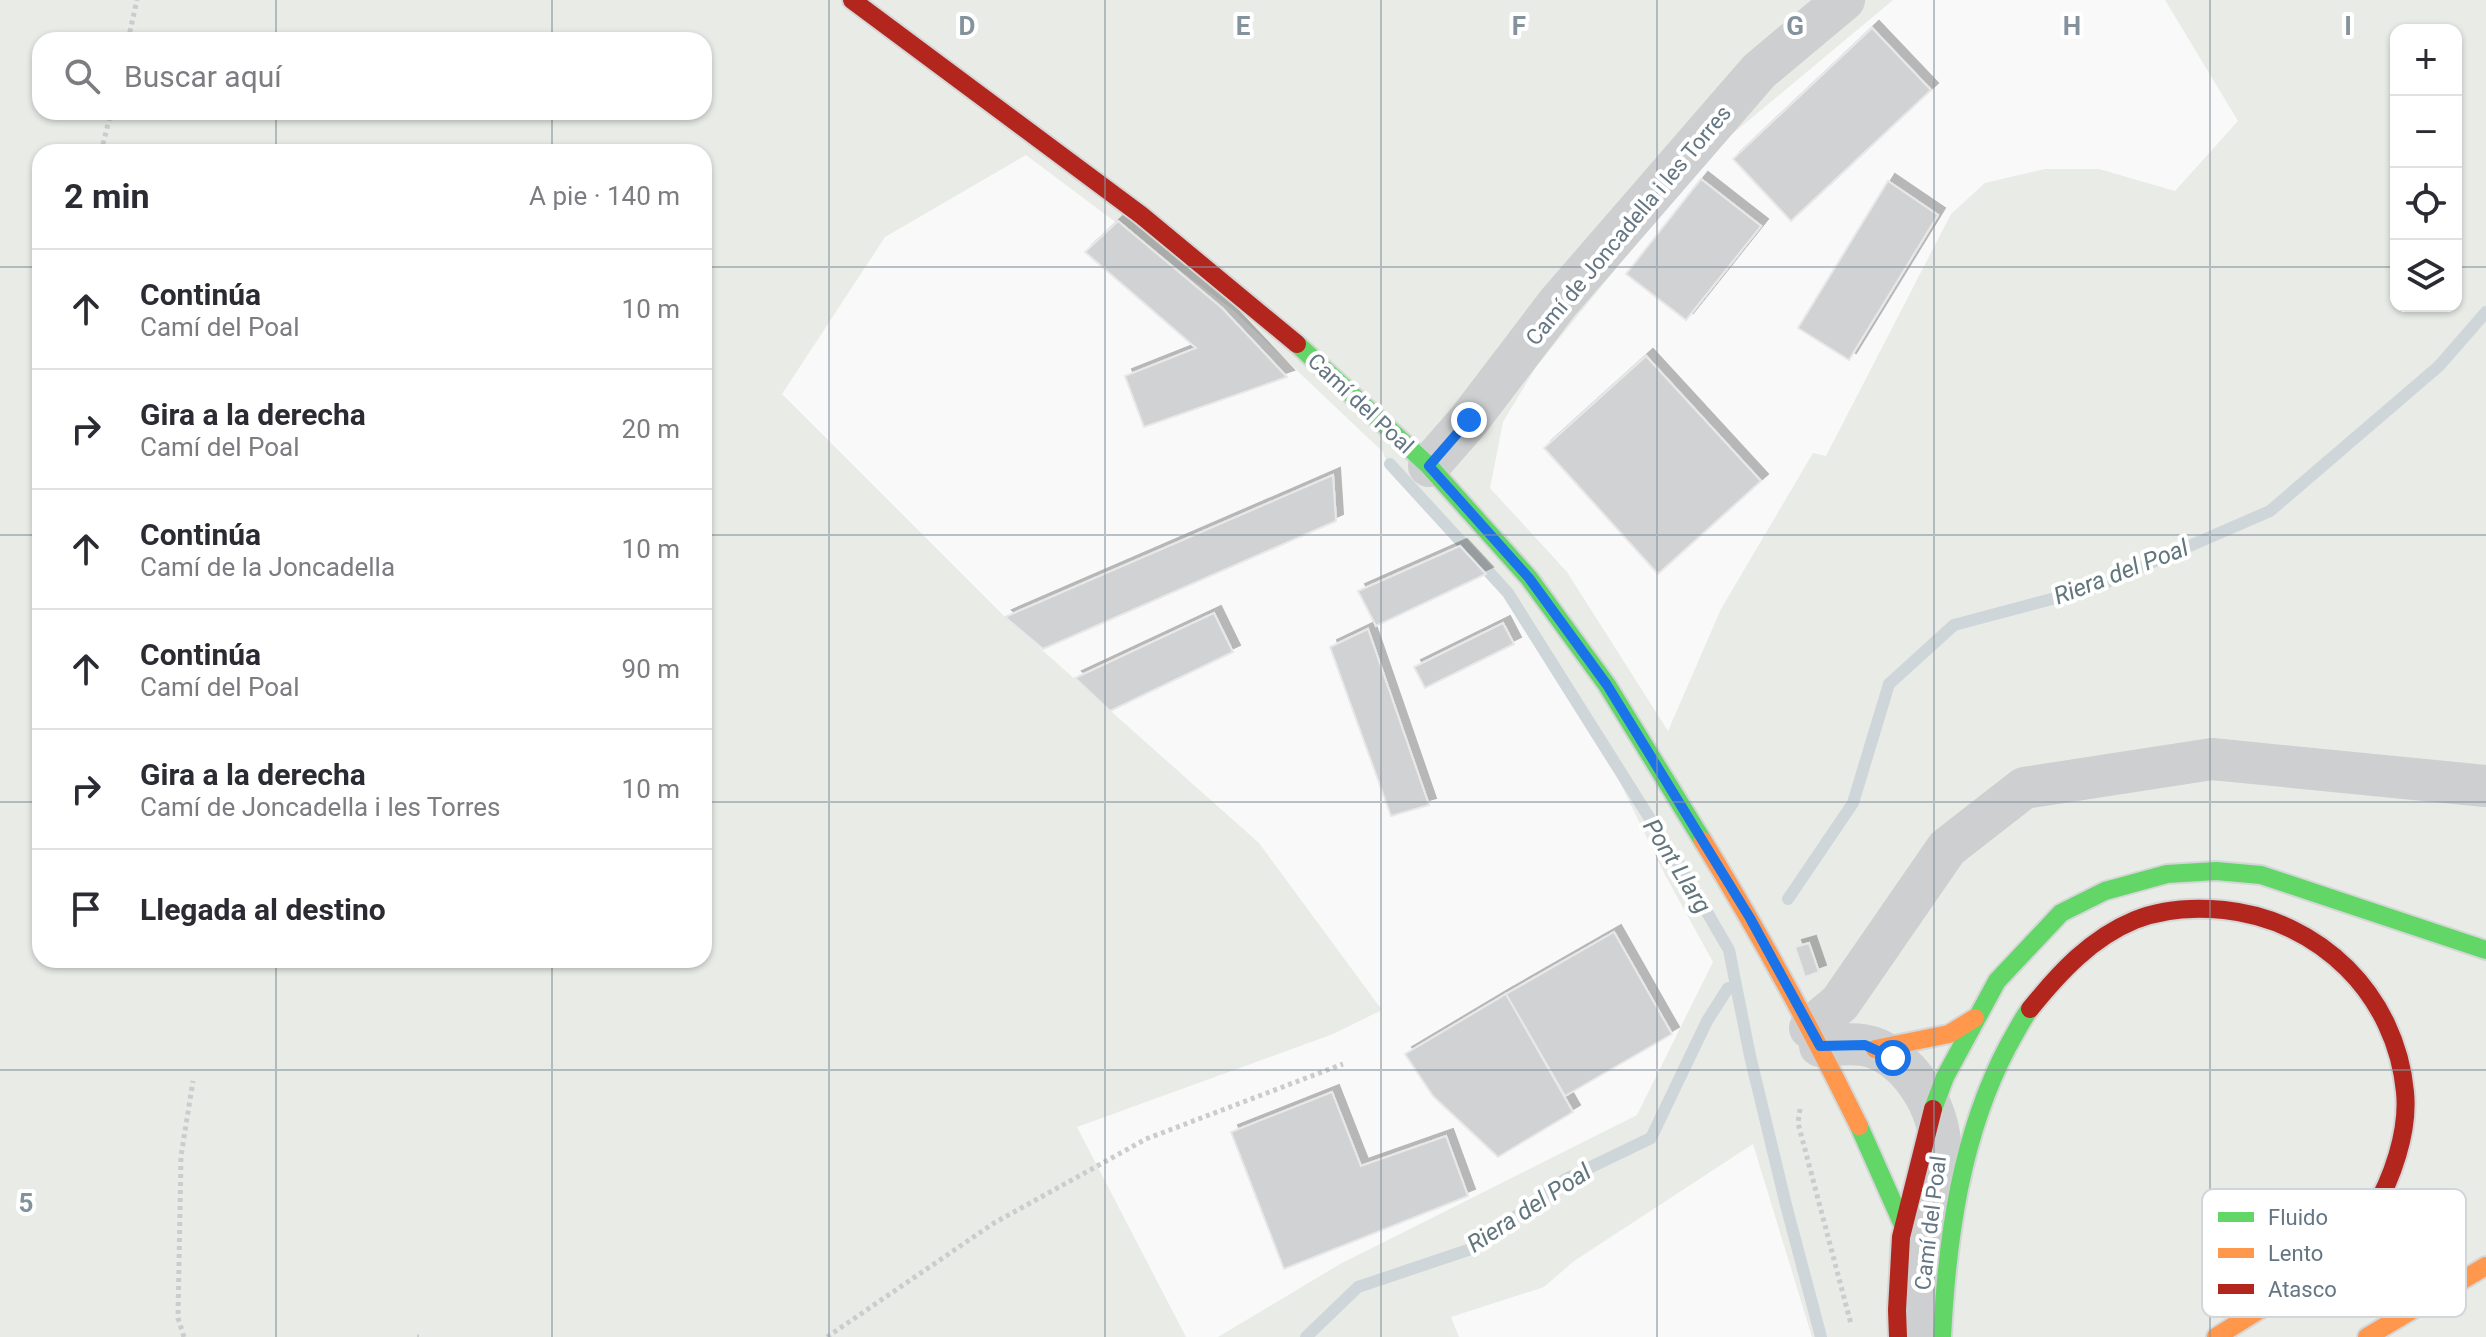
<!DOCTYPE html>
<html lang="es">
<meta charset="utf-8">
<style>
body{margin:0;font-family:Roboto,sans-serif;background:#f7f7f7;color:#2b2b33}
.controls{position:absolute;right:24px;top:24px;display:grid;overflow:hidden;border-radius:16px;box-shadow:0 2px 6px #0004}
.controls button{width:72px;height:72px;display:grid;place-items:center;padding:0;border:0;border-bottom:2px solid #e1e1e2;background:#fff;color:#2b2b33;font:40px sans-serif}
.stop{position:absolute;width:24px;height:24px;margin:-18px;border:6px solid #1a73e8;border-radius:50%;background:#fff}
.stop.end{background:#1a73e8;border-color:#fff;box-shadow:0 2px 8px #0008}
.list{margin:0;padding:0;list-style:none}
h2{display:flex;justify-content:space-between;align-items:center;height:104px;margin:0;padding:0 32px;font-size:34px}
h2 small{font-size:26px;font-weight:400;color:#7c7c81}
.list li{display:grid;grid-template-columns:52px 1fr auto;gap:24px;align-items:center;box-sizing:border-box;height:120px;padding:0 32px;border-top:2px solid #e1e1e2}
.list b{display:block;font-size:30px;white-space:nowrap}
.list p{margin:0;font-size:26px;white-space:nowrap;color:#7c7c81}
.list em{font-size:26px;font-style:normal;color:#7c7c81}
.icon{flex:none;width:44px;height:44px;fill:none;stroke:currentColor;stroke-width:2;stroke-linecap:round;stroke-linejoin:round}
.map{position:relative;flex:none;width:2486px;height:1337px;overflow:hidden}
.search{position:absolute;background:#fff;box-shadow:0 2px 6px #0004;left:32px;top:32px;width:680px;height:88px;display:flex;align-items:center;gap:20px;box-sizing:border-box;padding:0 28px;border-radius:24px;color:#7c7c81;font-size:30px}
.panel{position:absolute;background:#fff;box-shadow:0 2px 6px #0004;left:32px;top:144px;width:680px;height:824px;border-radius:24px}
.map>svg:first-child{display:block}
.green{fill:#e8ebe6;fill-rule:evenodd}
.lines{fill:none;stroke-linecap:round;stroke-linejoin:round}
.stream{stroke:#ced6d9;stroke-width:12}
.building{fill:#d0d2d3;stroke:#e8e8e8;stroke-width:2;filter:url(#shadow)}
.fast-casing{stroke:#d5d6d7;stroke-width:22}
.slow-casing{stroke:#d5d6d7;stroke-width:22}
.jam-casing{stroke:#d5d6d7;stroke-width:22}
.path{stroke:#cbcccd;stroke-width:5;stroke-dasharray:4 4;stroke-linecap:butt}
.street{stroke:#cecfd0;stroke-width:42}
.fast{stroke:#63d668;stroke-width:18}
.slow{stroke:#ff974d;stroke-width:18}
.jam{stroke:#b3261e;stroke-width:18}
.route{stroke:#1a73e8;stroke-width:10}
.grid{fill:none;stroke:#84929c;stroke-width:2;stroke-opacity:0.55}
.labels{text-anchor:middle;stroke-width:8;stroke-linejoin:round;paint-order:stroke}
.street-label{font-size:22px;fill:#657683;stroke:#fff}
.water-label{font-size:24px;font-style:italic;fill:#60757c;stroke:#fff}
.key{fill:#fff;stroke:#d1d6da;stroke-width:2}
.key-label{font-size:22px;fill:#657683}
.grid-label{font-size:26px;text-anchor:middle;font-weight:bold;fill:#84929c;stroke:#fff;stroke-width:8;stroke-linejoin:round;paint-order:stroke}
</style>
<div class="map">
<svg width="2486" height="1337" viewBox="0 0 2486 1337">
<defs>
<filter id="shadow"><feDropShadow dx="7" dy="-7" stdDeviation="0" flood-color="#0004"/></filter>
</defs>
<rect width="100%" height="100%" fill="#f9f9f9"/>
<path class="green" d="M0,0H1893L1712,151L1536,367L1503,422L1490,488L1567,572L1668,731L1721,609L1813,453L1826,456L1951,214L1985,183L2045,169H2099L2175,191L2238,121L2165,0H2486V1337H1812L1753,1144L1574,1261L1544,1287L1451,1317L1459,1337H1218L1340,1264L1637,1115L1713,962L1664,873L1611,764L1506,595L1388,466L1383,452L1233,310L1026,155L885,237L782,394L1005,617L1259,843L1382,1010L1333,1034L1077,1127L1186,1337H0ZM2396,30H2456V306H2396ZM40,40H704V112H40ZM40,152H704V960H40Z"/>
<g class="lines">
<path class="stream" d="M1390,464L1508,593L1686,876L1729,950L1750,1056L1786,1205L1821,1337
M1788,899L1853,803L1889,684L1954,625L2093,588L2270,511L2439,366L2486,312
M1306,1337L1358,1287L1474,1248L1564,1180L1651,1138L1707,1021L1728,988"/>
</g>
<path class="building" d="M1872,28L1931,90L1791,221L1733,159Z
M1701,179L1761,226L1686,320L1626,274Z
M1888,181L1938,215L1849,360L1798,328Z
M1118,221L1222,308L1287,377L1144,427L1125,376L1196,348L1085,252Z
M1646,356L1761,481L1658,574L1544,448Z
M1333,475L1336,521L1043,649L1005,617Z
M1460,546L1486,574L1376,626L1358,591Z
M1214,613L1233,652L1110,711L1075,678Z
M1503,623L1514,644L1425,688L1414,667Z
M1368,629L1429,805L1391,816L1330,647Z
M1614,932L1672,1034L1565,1096L1506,994Z
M1809,943L1819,972L1805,977L1795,947Z
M1506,994L1573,1112L1498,1157L1433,1096L1405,1054Z
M1332,1092L1361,1166L1446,1136L1468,1196L1284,1269L1231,1132Z"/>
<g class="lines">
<g class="fast-casing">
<path id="fast" d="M1297,344L1429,466L1529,578L1607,685L1703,841
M1933,1109L1945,1077L1997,981L2061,913L2105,891L2167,874L2216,871L2261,875L2486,950
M1859,1126L1903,1225
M1942,1337C1947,1238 1961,1135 2008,1046C2015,1034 2021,1021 2030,1009"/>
</g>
<g class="slow-casing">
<path id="slow" d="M1703,841C1760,934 1811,1028 1859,1126
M1875,1049L1949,1034L1975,1018
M2216,1337L2331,1265L2351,1244L2372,1213
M2367,1337L2486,1266"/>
</g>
<g class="jam-casing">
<path id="jam" d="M852,0L1141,215L1297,344
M2030,1009C2059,973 2091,938 2135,920C2162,909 2195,907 2224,910C2320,920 2396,995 2405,1092C2409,1132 2392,1179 2372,1213
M1898,1337L1897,1310L1901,1237L1933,1109"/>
</g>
<path class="path" d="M128,40L137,0
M101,152L111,112
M1800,1109L1798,1123L1851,1324
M184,1337L178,1318L181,1156L193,1081
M417,1337H419
M827,1337L994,1223L1146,1139L1343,1064"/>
<path class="street" d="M1429,466L1469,420L1558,303L1759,71L1844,0
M1810,1028L1840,1003L1947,848L2024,788L2212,759L2486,786
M1820,1046C1834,1045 1849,1043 1863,1045C1907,1052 1943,1110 1940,1153C1938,1181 1929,1210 1925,1238C1921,1271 1920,1304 1919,1337"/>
<use href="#fast" class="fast"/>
<use href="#slow" class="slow"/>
<use href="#jam" class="jam"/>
</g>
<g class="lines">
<path class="route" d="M1469,420L1429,466L1529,578L1607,685L1750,918L1820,1046L1865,1045L1893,1058"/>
</g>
<path class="grid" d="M276,0V40M552,0V40M829,0V1337M1105,0V1337M1381,0V1337M1657,0V1337M1934,0V1337M2210,0V1337M276,112V152M552,112V152M0,267H40M704,267H2396M2456,267H2486M0,535H40M704,535H2486M0,802H40M704,802H2486M276,960V1337M552,960V1337M0,1070H2486"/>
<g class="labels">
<g class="street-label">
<text transform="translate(1628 225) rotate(-50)" y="8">Camí de Joncadella i les Torres</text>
<text transform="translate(1361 403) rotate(43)" y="8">Camí del Poal</text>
<text transform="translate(1930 1223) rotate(-83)" y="8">Camí del Poal</text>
</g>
<g class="water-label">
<text transform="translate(2121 572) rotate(-21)" y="8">Riera del Poal</text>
<text transform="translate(1677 866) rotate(58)" y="8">Pont Llarg</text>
<text transform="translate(1529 1208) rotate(-33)" y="8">Riera del Poal</text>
</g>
</g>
<rect x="2202" y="1189" width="264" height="128" rx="12" class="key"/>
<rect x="2218" y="1212" width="36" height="10" fill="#63d668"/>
<rect x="2218" y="1248" width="36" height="10" fill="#ff974d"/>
<rect x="2218" y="1284" width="36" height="10" fill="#b3261e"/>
<g class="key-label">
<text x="2268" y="1225">Fluido</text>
<text x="2268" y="1261">Lento</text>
<text x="2268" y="1297">Atasco</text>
</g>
<g class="grid-label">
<text x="967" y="35">D</text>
<text x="1243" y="35">E</text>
<text x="1519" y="35">F</text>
<text x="1795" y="35">G</text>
<text x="2072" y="35">H</text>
<text x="2348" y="35">I</text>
<text x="26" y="1212">5</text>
</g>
</svg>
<div class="controls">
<button>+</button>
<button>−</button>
<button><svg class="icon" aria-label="locate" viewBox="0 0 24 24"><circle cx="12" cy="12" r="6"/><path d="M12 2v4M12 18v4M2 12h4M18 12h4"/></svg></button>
<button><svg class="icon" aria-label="layers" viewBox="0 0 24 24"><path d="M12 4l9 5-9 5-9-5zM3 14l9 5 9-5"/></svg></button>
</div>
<div class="stop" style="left:1893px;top:1058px"></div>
<div class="stop end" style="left:1469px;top:420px"></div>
<div class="search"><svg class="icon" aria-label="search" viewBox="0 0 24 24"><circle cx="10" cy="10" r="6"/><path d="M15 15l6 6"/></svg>Buscar aquí</div>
<section class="panel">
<h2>2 min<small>A pie · 140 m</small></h2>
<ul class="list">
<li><svg class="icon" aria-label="ahead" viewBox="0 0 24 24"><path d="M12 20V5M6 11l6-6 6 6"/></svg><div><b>Continúa</b><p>Camí del Poal</p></div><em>10 m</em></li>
<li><svg class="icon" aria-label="right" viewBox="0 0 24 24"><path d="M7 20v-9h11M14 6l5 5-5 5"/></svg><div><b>Gira a la derecha</b><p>Camí del Poal</p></div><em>20 m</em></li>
<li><svg class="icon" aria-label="ahead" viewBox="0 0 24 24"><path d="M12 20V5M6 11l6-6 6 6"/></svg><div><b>Continúa</b><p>Camí de la Joncadella</p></div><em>10 m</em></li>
<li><svg class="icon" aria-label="ahead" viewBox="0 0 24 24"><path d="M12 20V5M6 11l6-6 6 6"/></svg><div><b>Continúa</b><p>Camí del Poal</p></div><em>90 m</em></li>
<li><svg class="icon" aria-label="right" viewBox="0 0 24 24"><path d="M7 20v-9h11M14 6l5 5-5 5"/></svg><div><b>Gira a la derecha</b><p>Camí de Joncadella i les Torres</p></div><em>10 m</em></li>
<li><svg class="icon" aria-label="arrive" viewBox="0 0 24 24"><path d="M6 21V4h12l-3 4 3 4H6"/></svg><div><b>Llegada al destino</b></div></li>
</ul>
</section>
</div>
